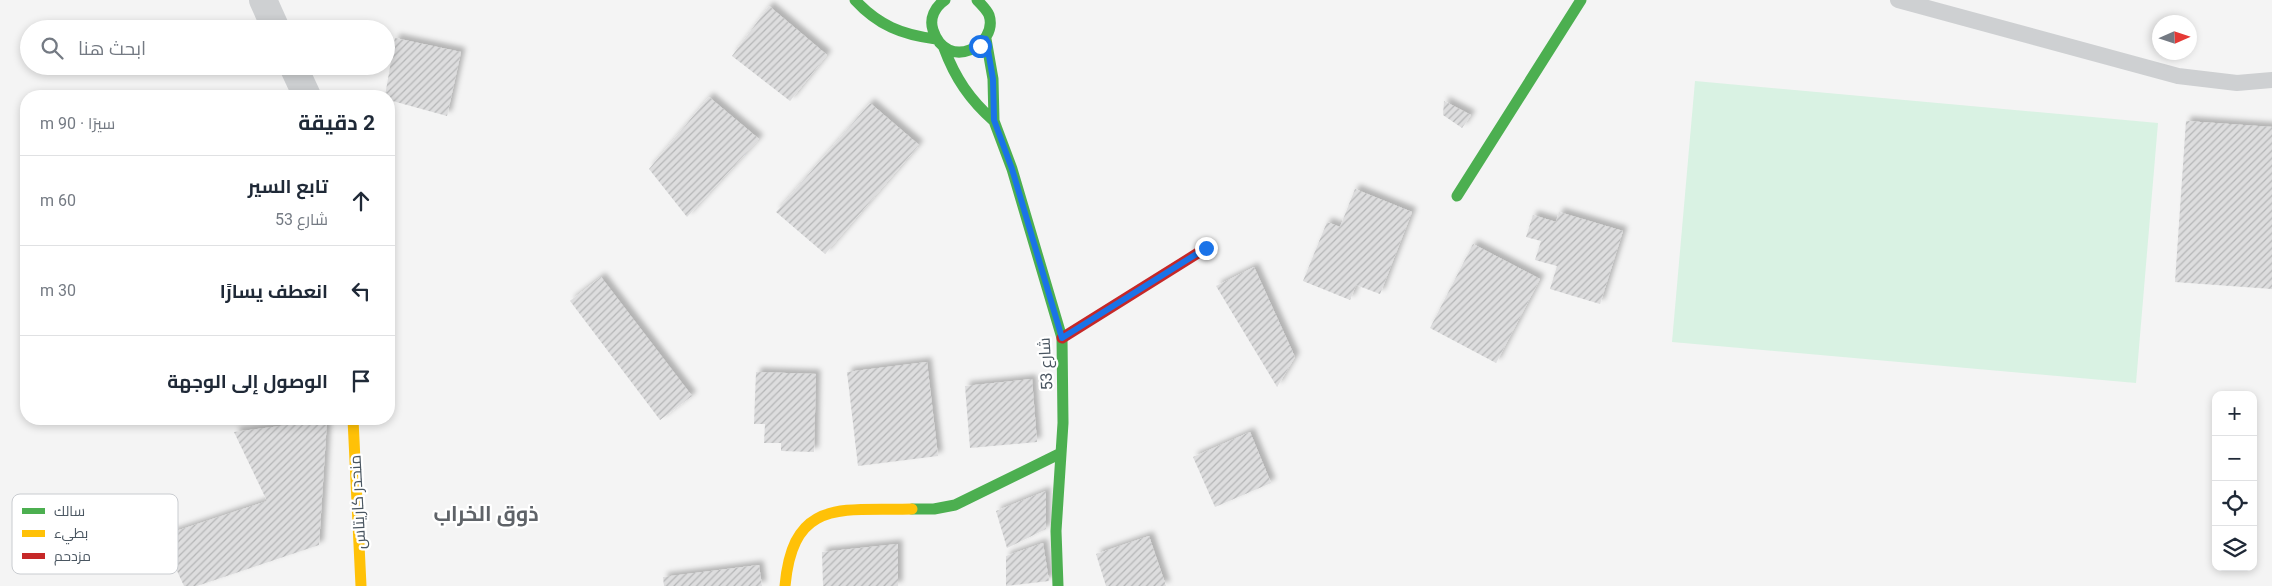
<!DOCTYPE html>
<html lang="ar">
<meta charset="utf-8">
<style>
body{margin:0;font-family:Roboto,Cairo,sans-serif;background:#f2f2f3;color:#1f2937;direction:rtl}
.controls{position:absolute;right:15px;bottom:15px;display:grid;overflow:hidden;border-radius:10px;box-shadow:0 2px 8px #0003}
.controls button{width:45px;height:45px;display:grid;place-items:center;padding:0;border:0;border-bottom:1px solid #e0e1e3;background:#fff;color:#1f2937;font:25px sans-serif}
.compass{position:absolute;left:2152px;top:15px;width:45px;height:45px;border-radius:50%;background:#fff;box-shadow:0 2px 8px #0003;rotate:87deg}
.stop{position:absolute;width:15px;height:15px;margin:-11px;border:4px solid #1a73e8;border-radius:50%;background:#fff}
.stop.end{background:#1a73e8;border-color:#fff;box-shadow:0 1px 5px #0008}
.list{margin:0;padding:0;list-style:none}
h2{display:flex;justify-content:space-between;align-items:center;height:65px;margin:0;padding:0 20px;font-size:21px}
h2 small{font-size:16px;font-weight:400;color:#747a83}
.list li{display:grid;grid-template-columns:32px 1fr auto;gap:15px;align-items:center;box-sizing:border-box;height:90px;padding:0 20px;border-top:1px solid #e0e1e3}
.list b{display:block;font-size:19px;white-space:nowrap}
.list p{margin:0;font-size:16px;white-space:nowrap;color:#747a83}
.list em{font-size:16px;font-style:normal;color:#747a83}
.icon{flex:none;width:28px;height:28px;fill:none;stroke:currentColor;stroke-width:2;stroke-linecap:round;stroke-linejoin:round}
.map{position:relative;flex:none;width:2272px;height:586px;overflow:hidden;direction:ltr}
.search{position:absolute;background:#fff;box-shadow:0 2px 8px #0003;left:20px;top:20px;width:375px;height:55px;display:flex;align-items:center;gap:12px;box-sizing:border-box;padding:0 18px;border-radius:28px;color:#747a83;font-size:19px}
.panel{position:absolute;background:#fff;box-shadow:0 2px 8px #0003;left:20px;top:90px;width:375px;height:335px;border-radius:20px;direction:rtl}
.map>svg:first-child{display:block}
.grass{fill:#d9f2e3}
.building{fill:url(#building-hatch);filter:url(#shadow)}
.lines{fill:none;stroke-linecap:round;stroke-linejoin:round}
.lane{stroke:#ced0d2;stroke-width:16}
.street{stroke:#ced0d2;stroke-width:28}
.fast{stroke:#4caf50;stroke-width:11}
.slow{stroke:#ffc107;stroke-width:11}
.jam{stroke:#c62828;stroke-width:11}
.route{stroke:#1a73e8;stroke-width:6}
.labels{text-anchor:middle;stroke-width:4.5;stroke-linejoin:round;paint-order:stroke}
.street-label{font-size:16px;fill:#4a5661;stroke:#fff}
.district-label{font-size:21px;font-weight:bold;fill:#5f6368;stroke:#fff}
.key{fill:#fff;stroke:#c9ccd0;stroke-width:1}
.key-label{font-size:14px;fill:#4a5661}
</style>
<div class="map">
<svg width="2272" height="586" viewBox="0 0 2272 586">
<defs>
<pattern id="building-hatch" width="6" height="6" patternUnits="userSpaceOnUse" patternTransform="scale(1.25)"><rect width="6" height="6" fill="#ddddde"/><path d="M-1 1l2-2M0 6l6-6M5 7l2-2" fill="none" stroke="#b5b6b7"/></pattern>
<filter id="shadow"><feDropShadow dx="4.5" dy="-4.5" stdDeviation="2.5" flood-color="#0004"/></filter>
</defs>
<rect width="100%" height="100%" fill="#f4f4f4"/>
<path class="grass" d="M1695,81L2158,123L2136,383L1672,342Z"/>
<path class="building" d="M769,6L827,55L790,101L732,56Z
M395,38L461,52L447,116L389,100V96H385Z
M709,97L759,139L687,217L649,169Z
M1444,101L1471,115L1462,128L1443,115Z
M870,103L919,145L825,254L776,212Z
M2186,121L2272,127V289L2175,282Z
M1355,189L1412,212L1380,294L1356,285L1350,300L1303,281L1327,222L1340,227Z
M1559,212L1623,231L1600,304L1550,289L1557,266L1535,260L1541,241L1526,237L1533,215L1556,222Z
M1473,244L1540,279L1496,363L1430,328Z
M1254,267L1295,357L1277,387L1216,286Z
M601,277L692,396L660,420L570,301Z
M927,362L938,456L858,466L847,372Z
M756,372L816,374L814,452L781,451V443H764L765,424H754Z
M1032,379L1037,442L970,448L965,386Z
M327,420L319,545L197,586H184L161,536L267,501L234,432Z
M1250,432L1271,483L1215,507L1193,457Z
M1046,491V529L1007,548L996,511Z
M1149,536L1166,586H1106L1096,554Z
M1043,543L1049,581L1006,586V556Z
M898,544V586H823L822,552Z
M759,565L762,586H664L663,577Z"/>
<g class="lines">
<path class="lane" d="M1898,0L2178,76L2237,83L2272,80"/>
<path class="street" d="M263,0L276,29
M293,66L307,96"/>
<path class="fast" d="M855,0C878,25 902,35 936,39
M945,0C935,7 929,18 933,30C947,73 999,45 989,15C987,10 981,4 977,0
M986,39L993,79L994,121L1012,169L1062,338L1063,423L1056,531L1058,586
M944,48C955,78 970,100 994,121
M1457,196L1581,0
M912,509H934L955,505L1061,453"/>
<path class="slow" d="M353,419L361,586
M785,586C793,497 842,511 912,509"/>
<path class="jam" d="M1062,338L1206,248"/>
</g>
<g class="lines">
<path class="route" d="M980,46L986,39L993,79L994,120L1012,169L1062,338L1206,248"/>
</g>
<g class="labels">
<g class="street-label">
<text transform="translate(1045 364) rotate(-93)" y="6">شارع 53</text>
<text transform="translate(357 502) rotate(-93)" y="6">منحدر كاريتاس</text>
</g>
<g class="district-label">
<text x="486" y="521">ذوق الخراب</text>
</g>
</g>
<rect x="12" y="494" width="166" height="80" rx="8" class="key"/>
<rect x="22" y="508" width="23" height="6" fill="#4caf50"/>
<rect x="22" y="530" width="23" height="7" fill="#ffc107"/>
<rect x="22" y="553" width="23" height="6" fill="#c62828"/>
<g class="key-label">
<text x="54" y="516">سالك</text>
<text x="54" y="538">بطيء</text>
<text x="54" y="561">مزدحم</text>
</g>
</svg>
<div class="controls">
<button>+</button>
<button>−</button>
<button><svg class="icon" aria-label="locate" viewBox="0 0 24 24"><circle cx="12" cy="12" r="6"/><path d="M12 2v4M12 18v4M2 12h4M18 12h4"/></svg></button>
<button><svg class="icon" aria-label="layers" viewBox="0 0 24 24"><path d="M12 4l9 5-9 5-9-5zM3 14l9 5 9-5"/></svg></button>
</div>
<svg class="compass" viewBox="-18 -18 36 36"><path d="M0-13l5 13h-10z" fill="#e53935"/><path d="M0 13l5-13h-10z" fill="#747a83"/></svg>
<div class="stop" style="left:980px;top:46px"></div>
<div class="stop end" style="left:1206px;top:248px"></div>
<div class="search"><svg class="icon" aria-label="search" viewBox="0 0 24 24"><circle cx="10" cy="10" r="6"/><path d="M15 15l6 6"/></svg>ابحث هنا</div>
<section class="panel">
<h2>2 دقيقة<small>سيرًا · 90 m</small></h2>
<ul class="list">
<li><svg class="icon" aria-label="ahead" viewBox="0 0 24 24"><path d="M12 20V5M6 11l6-6 6 6"/></svg><div><b>تابع السير</b><p>شارع 53</p></div><em>60 m</em></li>
<li><svg class="icon" aria-label="left" viewBox="0 0 24 24"><path d="M17 20v-9H6M10 6l-5 5 5 5"/></svg><div><b>انعطف يسارًا</b></div><em>30 m</em></li>
<li><svg class="icon" aria-label="arrive" viewBox="0 0 24 24"><path d="M6 21V4h12l-3 4 3 4H6"/></svg><div><b>الوصول إلى الوجهة</b></div></li>
</ul>
</section>
</div>
